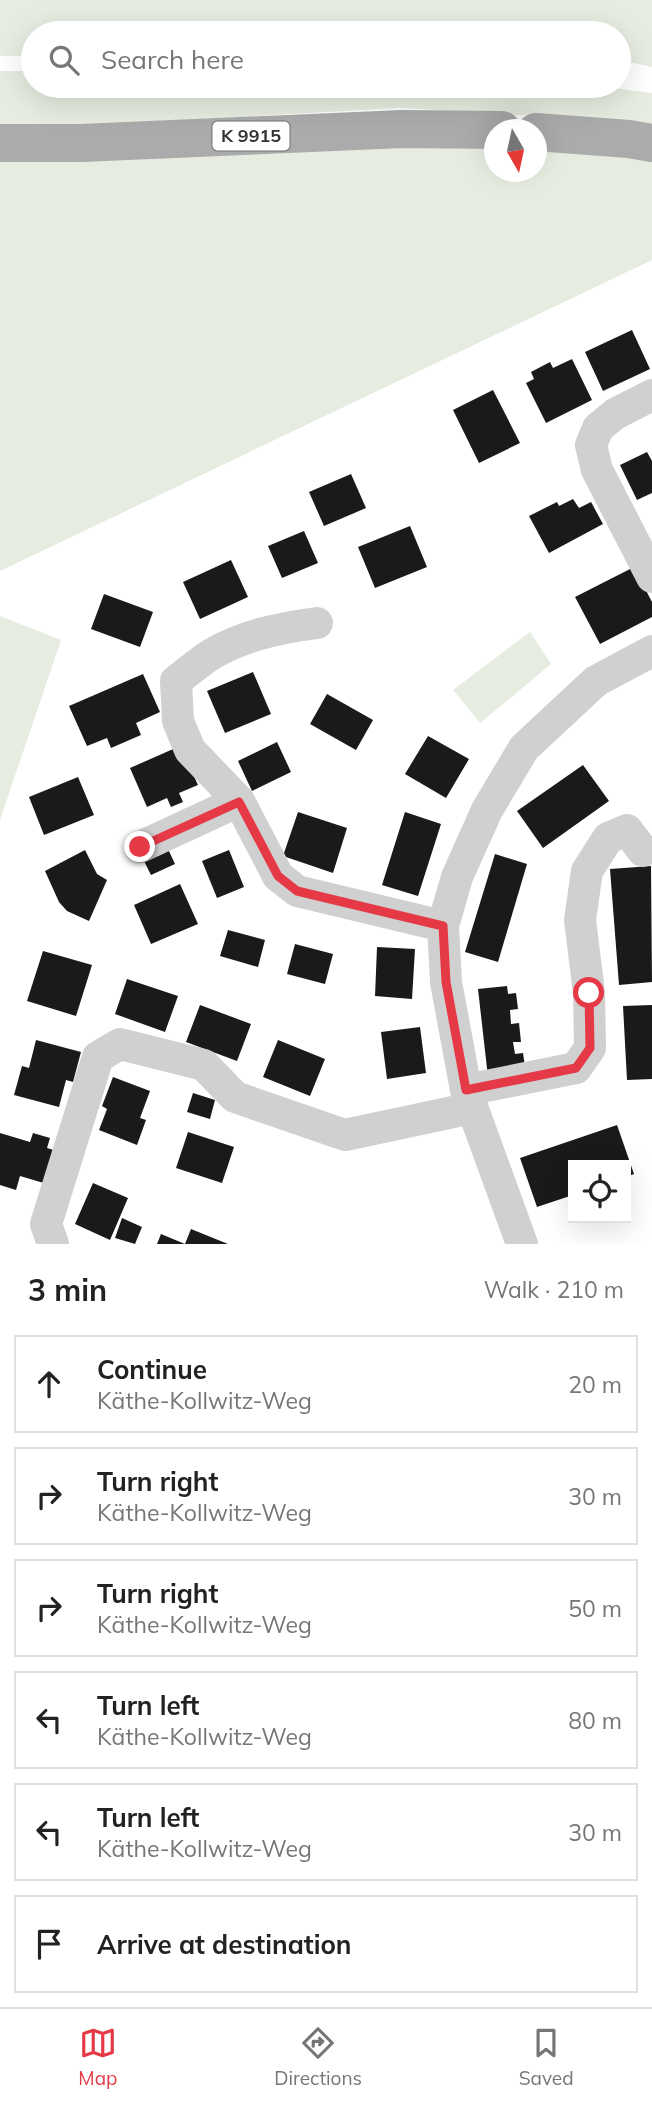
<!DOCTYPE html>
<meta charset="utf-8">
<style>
body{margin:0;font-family:Mulish,sans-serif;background:#f6f6f6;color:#222}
.controls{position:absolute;right:21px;bottom:21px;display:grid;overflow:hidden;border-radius:0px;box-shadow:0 7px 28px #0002}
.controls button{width:63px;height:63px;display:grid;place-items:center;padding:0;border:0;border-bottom:2px solid #e0e0e0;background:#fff;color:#222;font:35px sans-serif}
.compass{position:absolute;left:484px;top:119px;width:63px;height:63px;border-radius:50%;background:#fff;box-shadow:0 7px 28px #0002;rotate:171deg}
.stop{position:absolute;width:21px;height:21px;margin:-16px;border:5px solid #e63946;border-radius:50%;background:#fff}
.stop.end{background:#e63946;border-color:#fff;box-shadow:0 2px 7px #0008}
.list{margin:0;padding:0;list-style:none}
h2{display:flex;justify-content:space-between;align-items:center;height:91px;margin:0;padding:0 28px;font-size:30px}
h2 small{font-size:23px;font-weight:400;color:#767676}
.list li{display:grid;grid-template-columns:46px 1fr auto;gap:21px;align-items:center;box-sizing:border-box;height:98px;margin:0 14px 14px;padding:0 14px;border:2px solid #e0e0e0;border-radius:0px}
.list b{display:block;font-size:26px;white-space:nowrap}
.list p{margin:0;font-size:23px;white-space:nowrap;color:#767676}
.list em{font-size:23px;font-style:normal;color:#767676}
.icon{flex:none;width:38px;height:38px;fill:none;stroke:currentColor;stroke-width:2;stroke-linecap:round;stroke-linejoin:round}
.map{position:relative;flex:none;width:652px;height:1244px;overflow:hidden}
.search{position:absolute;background:#fff;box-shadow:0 7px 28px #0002;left:21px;right:21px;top:21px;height:77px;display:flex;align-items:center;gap:18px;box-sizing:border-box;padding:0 24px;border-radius:38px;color:#767676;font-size:26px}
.sheet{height:763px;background:#fff}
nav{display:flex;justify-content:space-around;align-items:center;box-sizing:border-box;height:98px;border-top:2px solid #e0e0e0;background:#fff;font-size:19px;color:#767676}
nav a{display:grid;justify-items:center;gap:4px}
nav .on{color:#e63946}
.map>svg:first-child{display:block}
.green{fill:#e6ecdf}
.building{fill:#1a1a1a}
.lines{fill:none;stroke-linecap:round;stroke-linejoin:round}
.minor{stroke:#d0d0d0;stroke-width:32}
.major{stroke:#ababab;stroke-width:38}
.route{stroke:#e63946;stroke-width:9}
.labels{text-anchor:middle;stroke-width:7;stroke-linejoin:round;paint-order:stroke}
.shield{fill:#fff;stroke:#707070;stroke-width:2}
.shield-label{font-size:18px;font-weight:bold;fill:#333}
</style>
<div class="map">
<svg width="652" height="1244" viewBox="0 0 652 1244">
<rect width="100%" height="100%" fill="#fff"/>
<path class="green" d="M0,0H652V67L619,60V33H33V56H0Z
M0,71H33V86H598L652,93V126L611,120L400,108L0,130Z
M494,142V172H536L537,143L652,154V260L0,571V156Z
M0,616L61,640L0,820Z
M530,632L551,664L480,723L453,690Z"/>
<path class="building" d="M632,330L650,369L603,391L585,352Z
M572,359L592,400L546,423L526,383L534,379L531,372L550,362L553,368Z
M493,390L520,443L479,463L453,410Z
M647,452L652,461V493L637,500L620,465Z
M351,474L366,508L324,526L309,492Z
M573,499L579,508L591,502L603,524L549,553L529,516L557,502L559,506Z
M410,526L427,567L375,588L358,547Z
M304,531L318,563L282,578L268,546Z
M231,560L248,597L200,619L183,582Z
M634,567L652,602V617L600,644L575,597Z
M104,594L153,612L140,647L91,629Z
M253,672L271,714L225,733L207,691Z
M143,674L160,712L136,723L141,735L111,748L107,738L87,746L69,706Z
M327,694L373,720L356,750L310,724Z
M428,736L469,759L446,798L405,774Z
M277,742L291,772L252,791L238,761Z
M180,746L198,785L179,793L183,802L171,807L167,798L147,807L130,768Z
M583,765L609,801L543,848L517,811Z
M78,777L94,815L44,835L29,797Z
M298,812L347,828L333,873L283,856Z
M405,812L441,824L418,896L382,885Z
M168,849L175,864L151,875L144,861Z
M85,850L97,874L107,880L89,921L67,911L59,902L45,871Z
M229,850L244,887L217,898L202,861Z
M495,854L527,864L498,962L465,952Z
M651,866L652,982L619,985L610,869Z
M180,884L198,924L151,944L134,905Z
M228,930L265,940L258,967L220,956Z
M295,944L333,954L325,984L287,974Z
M377,947L415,949L412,999L375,996Z
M43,951L92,965L76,1016L27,1001Z
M127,979L178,996L165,1032L115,1014Z
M507,986L508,994L516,993L518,1009L510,1010L511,1024L519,1023L521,1042H513L515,1054L523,1053L526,1073L488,1077L478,989Z
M200,1005L251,1024L237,1061L186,1042Z
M652,1005V1079L627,1080L623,1006Z
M420,1027L426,1073L387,1079L381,1032Z
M36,1040L81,1052L73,1082L66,1080L59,1107L14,1095L22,1066L29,1068Z
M278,1040L325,1059L310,1096L263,1077Z
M113,1077L150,1091L140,1118L146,1120L137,1145L99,1130L107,1109L102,1106Z
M193,1093L215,1100L210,1119L187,1112Z
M617,1125L634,1174L626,1177V1165H573V1195L537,1207L520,1158Z
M188,1132L234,1147L222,1183L176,1168Z
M0,1133L30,1142L33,1133L50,1138L47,1148L57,1151L47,1184L20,1176L16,1190L0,1185Z
M93,1183L128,1198L110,1240L75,1224Z
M122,1218L142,1227L135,1244L115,1238Z
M191,1229L228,1244H185Z
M161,1234L185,1244H157Z"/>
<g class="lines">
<path class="minor" d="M652,395L615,414L598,428L591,445L597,470L652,577
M317,623C280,628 244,635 212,654C199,662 188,672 176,681L178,721L190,750L239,801L278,876L297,891L443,926
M140,847L239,801
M466,1090L576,1068L590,1048L589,993L580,920L587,871L608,838L627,830L643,851
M53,1244L46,1224L98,1057L120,1044L204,1065L235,1097L345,1135L472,1108
M522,1244L466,1090L446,982L443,926L457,877L487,810L524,748L596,681L652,651"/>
<path class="major" d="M536,132L629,139L652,143
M0,143H81L402,129L502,130"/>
</g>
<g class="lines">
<path class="route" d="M140,847L239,802L278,876L297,891L443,926L446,982L466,1090L576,1068L590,1048L589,993"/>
</g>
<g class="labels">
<rect class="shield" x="212.5" y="121.5" width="77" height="29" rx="5"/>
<g class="shield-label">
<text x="251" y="142">K 9915</text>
</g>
</g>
</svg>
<div class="controls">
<button><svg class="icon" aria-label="locate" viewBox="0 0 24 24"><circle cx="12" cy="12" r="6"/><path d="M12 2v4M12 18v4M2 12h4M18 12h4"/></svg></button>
</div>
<svg class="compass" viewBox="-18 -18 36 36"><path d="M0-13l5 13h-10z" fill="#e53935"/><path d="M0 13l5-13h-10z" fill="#767676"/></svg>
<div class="stop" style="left:589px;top:993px"></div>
<div class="stop end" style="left:140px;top:847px"></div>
<div class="search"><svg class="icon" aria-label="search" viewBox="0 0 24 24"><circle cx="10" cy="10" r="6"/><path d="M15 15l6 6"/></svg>Search here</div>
</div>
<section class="sheet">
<h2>3 min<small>Walk · 210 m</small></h2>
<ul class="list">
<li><svg class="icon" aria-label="ahead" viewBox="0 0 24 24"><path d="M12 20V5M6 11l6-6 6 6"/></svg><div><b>Continue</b><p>Käthe-Kollwitz-Weg</p></div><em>20 m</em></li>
<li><svg class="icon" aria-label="right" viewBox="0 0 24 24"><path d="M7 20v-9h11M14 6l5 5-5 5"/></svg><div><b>Turn right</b><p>Käthe-Kollwitz-Weg</p></div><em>30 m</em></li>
<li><svg class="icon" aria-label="right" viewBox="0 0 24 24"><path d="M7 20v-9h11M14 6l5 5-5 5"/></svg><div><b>Turn right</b><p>Käthe-Kollwitz-Weg</p></div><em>50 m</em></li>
<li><svg class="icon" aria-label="left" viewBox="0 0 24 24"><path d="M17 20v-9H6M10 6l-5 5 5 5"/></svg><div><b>Turn left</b><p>Käthe-Kollwitz-Weg</p></div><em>80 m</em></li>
<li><svg class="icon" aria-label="left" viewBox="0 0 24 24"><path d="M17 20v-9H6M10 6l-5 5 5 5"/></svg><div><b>Turn left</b><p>Käthe-Kollwitz-Weg</p></div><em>30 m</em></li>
<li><svg class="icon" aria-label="arrive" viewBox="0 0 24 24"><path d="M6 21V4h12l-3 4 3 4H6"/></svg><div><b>Arrive at destination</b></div></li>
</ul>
</section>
<nav>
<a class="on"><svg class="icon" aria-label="map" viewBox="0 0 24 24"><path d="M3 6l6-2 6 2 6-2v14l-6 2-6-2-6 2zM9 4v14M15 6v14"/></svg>Map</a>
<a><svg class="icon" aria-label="directions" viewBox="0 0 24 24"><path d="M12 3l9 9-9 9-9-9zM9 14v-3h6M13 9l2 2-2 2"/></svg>Directions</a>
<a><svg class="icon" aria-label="saved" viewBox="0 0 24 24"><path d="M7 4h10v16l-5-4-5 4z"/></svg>Saved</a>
</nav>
